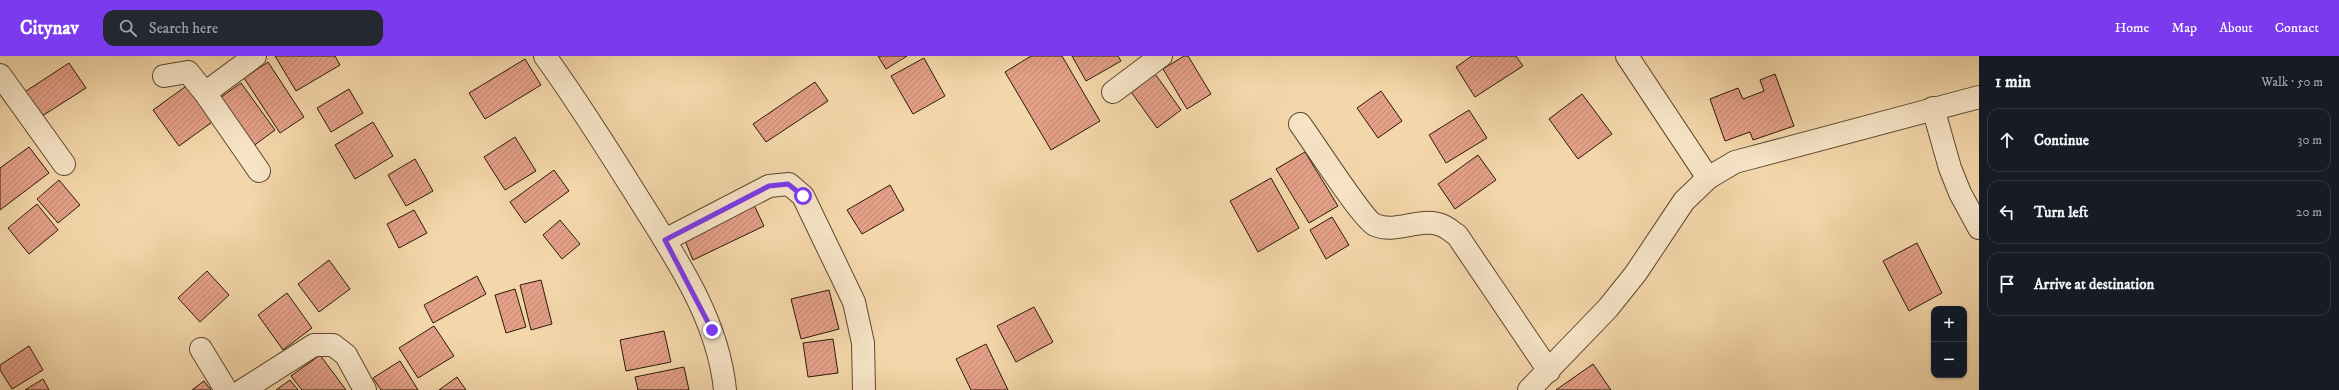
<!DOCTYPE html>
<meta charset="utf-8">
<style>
body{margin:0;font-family:"IM FELL DW Pica",serif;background:#242831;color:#f1f3f6}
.controls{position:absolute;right:12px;bottom:12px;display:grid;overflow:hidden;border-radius:8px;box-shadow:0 1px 3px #0004}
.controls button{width:36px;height:36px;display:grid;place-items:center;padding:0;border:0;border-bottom:1px solid #363941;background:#171b24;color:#f1f3f6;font:20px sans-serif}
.stop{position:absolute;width:12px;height:12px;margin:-9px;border:3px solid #7c3aed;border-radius:50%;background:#fff}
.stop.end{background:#7c3aed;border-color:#fff;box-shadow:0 1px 4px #0008}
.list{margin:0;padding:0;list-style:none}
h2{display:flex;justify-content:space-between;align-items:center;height:52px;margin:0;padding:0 16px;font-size:17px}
h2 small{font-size:13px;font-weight:400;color:#9ea1a6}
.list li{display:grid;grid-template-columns:26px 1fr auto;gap:12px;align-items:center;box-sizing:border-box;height:64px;margin:0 8px 8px;padding:0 8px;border:1px solid #363941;border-radius:12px}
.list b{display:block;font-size:15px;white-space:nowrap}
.list em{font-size:13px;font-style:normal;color:#9ea1a6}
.icon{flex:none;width:22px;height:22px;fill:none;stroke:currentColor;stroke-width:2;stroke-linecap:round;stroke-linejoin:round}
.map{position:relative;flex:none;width:1979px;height:334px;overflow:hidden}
header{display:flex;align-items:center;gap:24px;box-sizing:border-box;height:56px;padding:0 20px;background:#7c3aed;color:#fff}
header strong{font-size:19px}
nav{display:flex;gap:22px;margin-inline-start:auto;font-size:14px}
.search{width:280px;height:36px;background:#242831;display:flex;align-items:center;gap:10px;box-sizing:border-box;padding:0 14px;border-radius:12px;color:#9ea1a6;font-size:15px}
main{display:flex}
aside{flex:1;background:#171b24}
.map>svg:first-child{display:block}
.building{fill:url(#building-hatch);stroke:#2a1b07}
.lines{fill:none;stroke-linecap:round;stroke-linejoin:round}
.minor-casing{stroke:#5c4a30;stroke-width:24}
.tertiary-casing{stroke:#5c4a30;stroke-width:24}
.minor{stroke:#f7e4c7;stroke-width:22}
.tertiary{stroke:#f7e4c7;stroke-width:22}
.route{stroke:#7c3aed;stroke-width:5}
</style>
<header>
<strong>Citynav</strong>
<div class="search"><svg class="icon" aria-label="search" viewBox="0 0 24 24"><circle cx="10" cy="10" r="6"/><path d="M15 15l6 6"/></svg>Search here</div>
<nav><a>Home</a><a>Map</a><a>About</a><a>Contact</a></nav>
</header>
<main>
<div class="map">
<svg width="1979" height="334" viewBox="0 0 1979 334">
<defs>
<pattern id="building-hatch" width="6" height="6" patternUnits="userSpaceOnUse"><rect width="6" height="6" fill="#e39f88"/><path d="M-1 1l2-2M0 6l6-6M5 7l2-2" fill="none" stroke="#c38874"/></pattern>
</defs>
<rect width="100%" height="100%" fill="#f3d6a9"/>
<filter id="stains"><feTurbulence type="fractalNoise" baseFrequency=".005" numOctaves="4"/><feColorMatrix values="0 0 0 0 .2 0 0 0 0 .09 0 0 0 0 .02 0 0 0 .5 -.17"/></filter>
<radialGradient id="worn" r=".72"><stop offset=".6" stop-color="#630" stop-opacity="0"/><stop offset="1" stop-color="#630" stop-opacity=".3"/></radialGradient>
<path class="building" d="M275,0H335L340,9L296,35Z
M878,0H907L886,13Z
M1031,0H1062L1100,65L1051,94L1005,16Z
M1072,0H1118L1121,5L1086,25Z
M1184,0H1188L1211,38L1187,53L1163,13Z
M1472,0H1516L1523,10L1475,41L1456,11Z
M924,2L945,40L913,58L891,20Z
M525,3L541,29L485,63L469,37Z
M268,6L304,61L280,77L244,22Z
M69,7L86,32L39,62L23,37Z
M1153,15L1181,54L1157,72L1129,33Z
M1775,18L1794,70L1753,84L1750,76L1725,85L1710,43L1738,32L1743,43L1764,35L1760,24Z
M815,26L828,45L766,86L753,68Z
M241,27L275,74L252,91L217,44Z
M189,28L215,64L179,90L153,54Z
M349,33L363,57L331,76L317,52Z
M1381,35L1402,65L1378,82L1357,52Z
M1582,38L1612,78L1578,103L1549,63Z
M1469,54L1487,82L1446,107L1429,79Z
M373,66L393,100L355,123L335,89Z
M515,81L536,115L505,134L484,101Z
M29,91L49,117L0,154V112Z
M1305,96L1338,150L1309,167L1276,113Z
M1478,99L1496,124L1455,153L1438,128Z
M415,103L433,135L406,150L388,119Z
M554,114L569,135L525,167L510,146Z
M1271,122L1299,172L1258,196L1230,145Z
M59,124L80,149L58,167L37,143Z
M890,129L904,154L862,178L847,154Z
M753,147L764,170L693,204L683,180Z
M37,148L58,174L29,198L8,172Z
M414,154L427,177L399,192L387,168Z
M1332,161L1349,189L1326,203L1310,174Z
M560,164L580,188L562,203L543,179Z
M1917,187L1942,237L1909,255L1883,205Z
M329,204L350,233L319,256L298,228Z
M207,215L229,239L200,266L178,242Z
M477,220L486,238L433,267L424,249Z
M541,224L552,268L531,274L520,229Z
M515,233L526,271L506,277L495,239Z
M829,234L839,273L801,283L791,243Z
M287,237L312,272L283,294L258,259Z
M1034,251L1053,286L1016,306L997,270Z
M434,270L454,300L418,322L399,292Z
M664,275L671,306L626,315L620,284Z
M833,283L838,317L808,321L803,287Z
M986,288L1008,334H971L956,303Z
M29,290L43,314L12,333L0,314V309Z
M320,299L346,334H302L291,320Z
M400,305L418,334H381L373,322Z
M1593,308L1611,334H1556Z
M684,311L689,334H638L635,321Z
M457,321L466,334H439Z
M43,323L49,334H25Z
M290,324L298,334H276Z
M204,325L211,334H192Z"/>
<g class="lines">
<g class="minor-casing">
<path id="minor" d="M1627,0L1708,122
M0,19L64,108
M164,20L188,16L205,37L255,0
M1113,36L1161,0
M205,37L259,115
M1933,52L1950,112L1960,137L1979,172
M1300,68C1312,84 1363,164 1375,169C1396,178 1420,161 1441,169C1447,171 1452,176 1457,179L1549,315
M665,184L769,130L789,128L803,140L854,246L863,287L864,334
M201,293L226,334
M243,334L314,289H333L346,299L365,334"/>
</g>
<g class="tertiary-casing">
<path id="tertiary" d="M545,0C578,46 607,92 637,140C674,199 718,262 725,334
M1529,334L1608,252L1636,217L1684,145L1708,122L1735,106L1979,41"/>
</g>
<use href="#minor" class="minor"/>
<use href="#tertiary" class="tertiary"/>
</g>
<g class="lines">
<path class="route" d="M712,274L665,184L769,130L788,128L803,140"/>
</g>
<rect width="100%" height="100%" filter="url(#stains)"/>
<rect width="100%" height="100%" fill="url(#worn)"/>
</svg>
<div class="controls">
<button>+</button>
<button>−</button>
</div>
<div class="stop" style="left:803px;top:140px"></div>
<div class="stop end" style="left:712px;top:274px"></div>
</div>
<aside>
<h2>1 min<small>Walk · 50 m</small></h2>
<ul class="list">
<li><svg class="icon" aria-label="ahead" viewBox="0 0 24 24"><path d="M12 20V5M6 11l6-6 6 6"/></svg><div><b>Continue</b></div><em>30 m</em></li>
<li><svg class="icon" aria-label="left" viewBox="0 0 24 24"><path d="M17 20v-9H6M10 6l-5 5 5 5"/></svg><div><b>Turn left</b></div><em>20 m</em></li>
<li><svg class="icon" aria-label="arrive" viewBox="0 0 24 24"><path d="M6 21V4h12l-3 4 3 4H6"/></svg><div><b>Arrive at destination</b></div></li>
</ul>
</aside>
</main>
